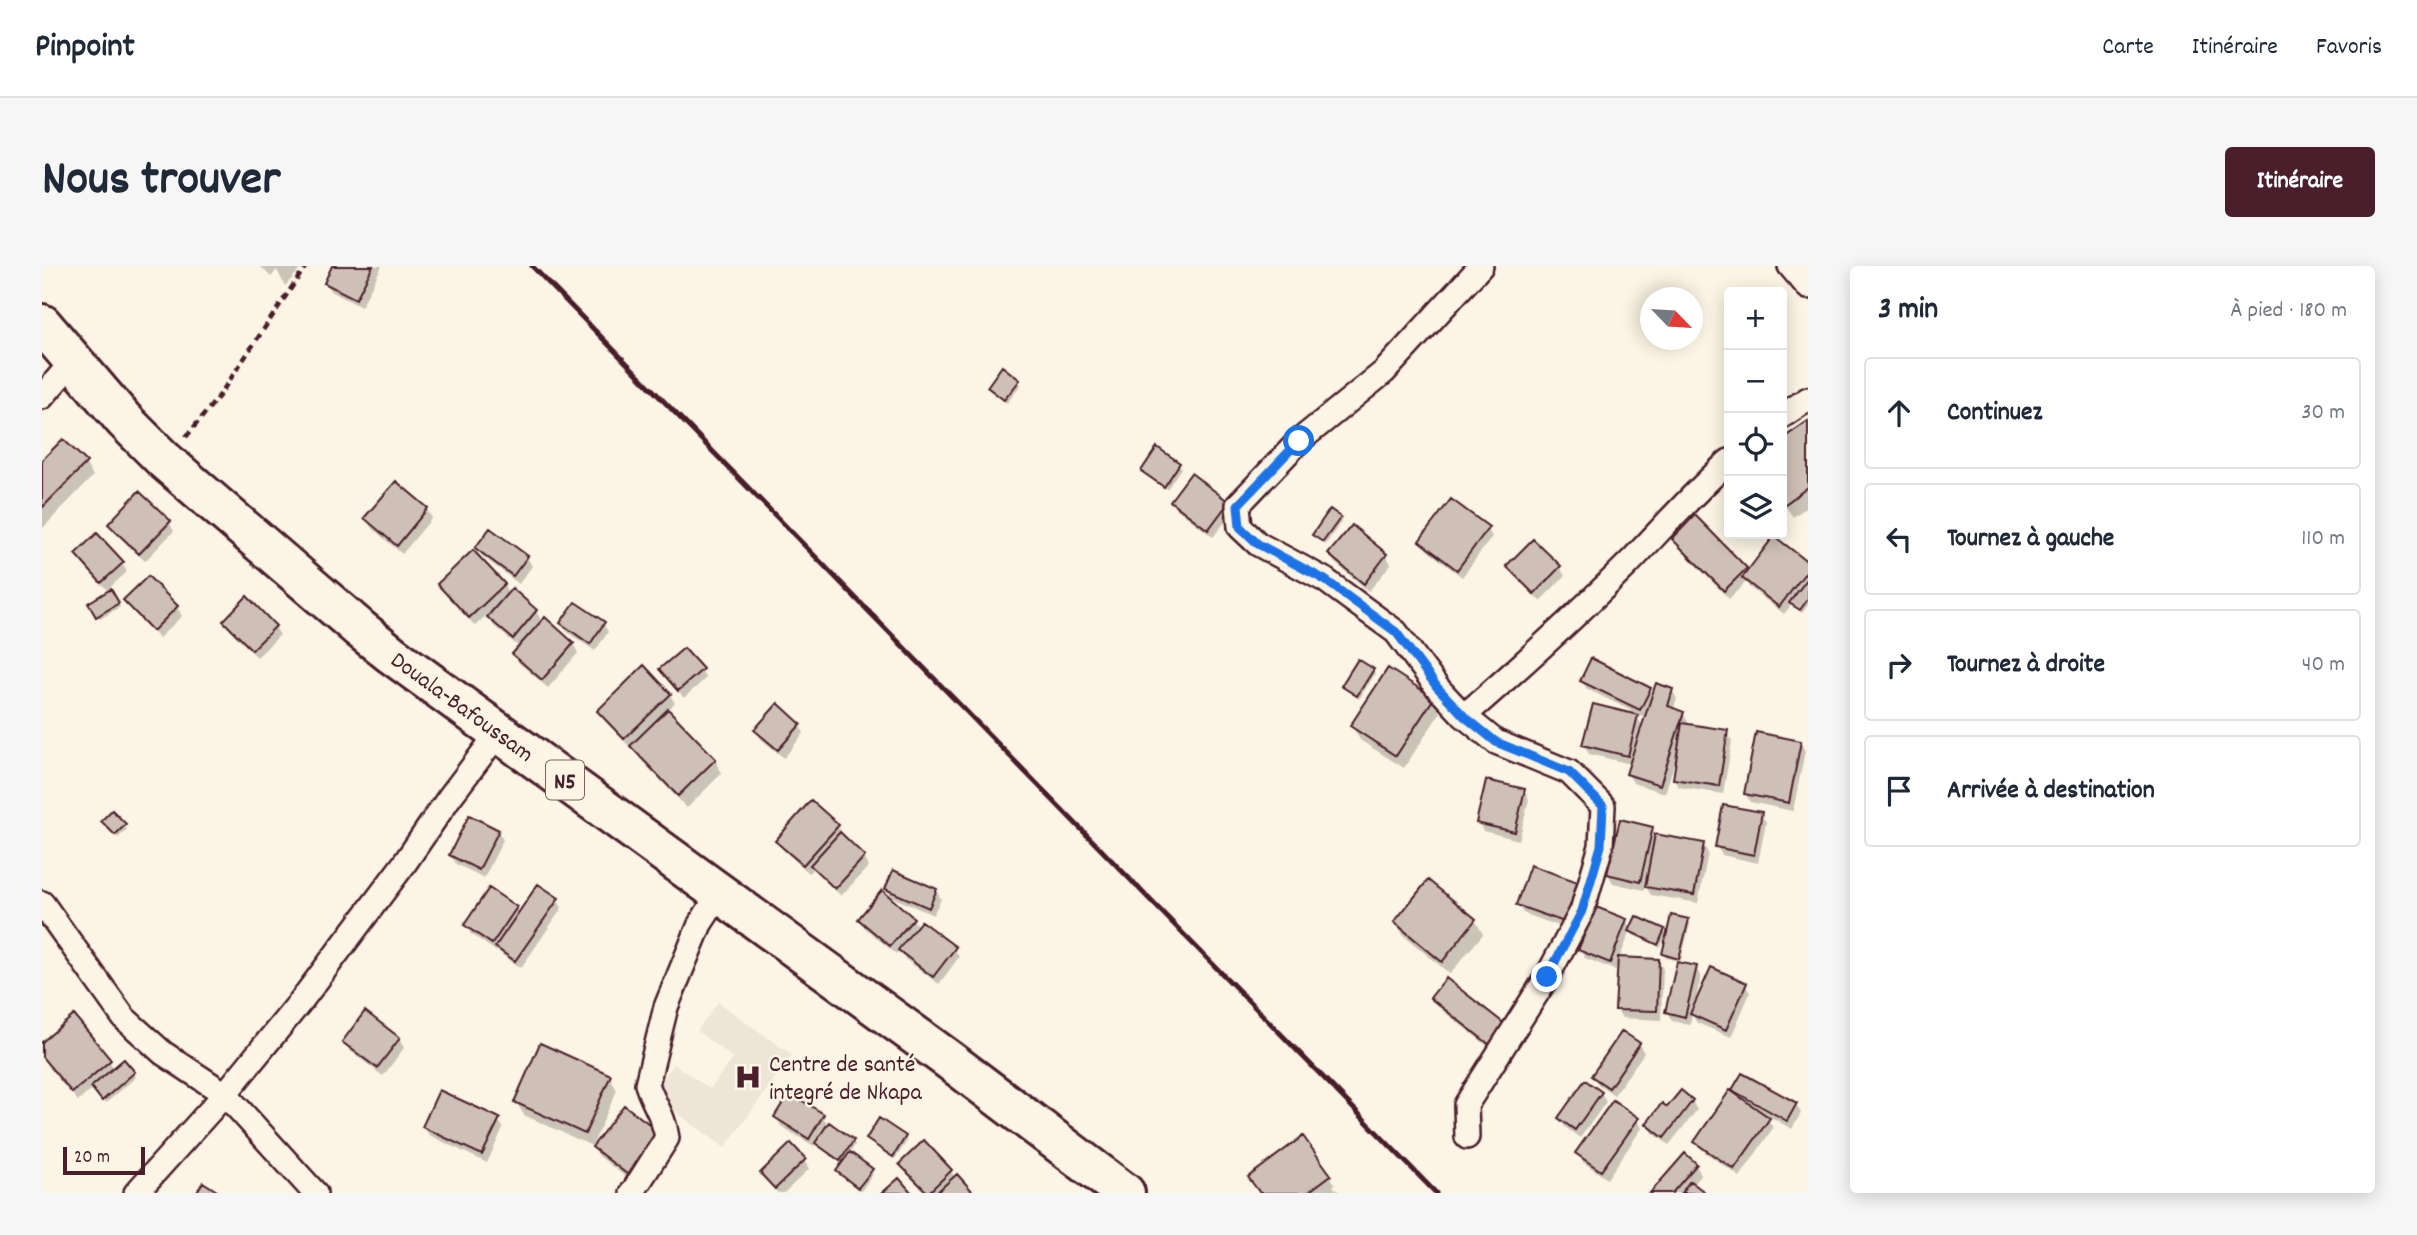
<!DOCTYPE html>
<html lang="fr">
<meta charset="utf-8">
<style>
body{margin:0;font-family:Dekko,sans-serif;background:#f6f6f7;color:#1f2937}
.controls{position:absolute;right:21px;top:21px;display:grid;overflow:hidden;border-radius:7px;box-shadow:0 4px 18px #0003}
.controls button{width:63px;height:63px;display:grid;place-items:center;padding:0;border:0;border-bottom:2px solid #e0e1e3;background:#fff;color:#1f2937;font:35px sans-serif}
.compass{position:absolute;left:1598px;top:21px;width:63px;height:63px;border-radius:50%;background:#fff;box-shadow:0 4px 18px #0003;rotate:115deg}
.scale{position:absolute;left:21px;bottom:18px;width:82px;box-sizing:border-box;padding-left:7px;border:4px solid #4a1f2b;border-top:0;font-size:19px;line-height:24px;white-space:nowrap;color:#4a1f2b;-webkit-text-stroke:5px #fcf5e5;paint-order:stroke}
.stop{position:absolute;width:21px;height:21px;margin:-16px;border:5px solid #1a73e8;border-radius:50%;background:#fff}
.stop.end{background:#1a73e8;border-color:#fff;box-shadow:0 2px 7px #0008}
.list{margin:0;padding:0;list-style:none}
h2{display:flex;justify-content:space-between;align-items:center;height:91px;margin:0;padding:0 28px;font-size:30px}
h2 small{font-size:23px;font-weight:400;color:#747a83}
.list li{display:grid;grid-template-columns:46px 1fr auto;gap:21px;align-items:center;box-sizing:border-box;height:112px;margin:0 14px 14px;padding:0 14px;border:2px solid #e0e1e3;border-radius:7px}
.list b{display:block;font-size:26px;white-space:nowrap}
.list em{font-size:23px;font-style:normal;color:#747a83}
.icon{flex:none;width:38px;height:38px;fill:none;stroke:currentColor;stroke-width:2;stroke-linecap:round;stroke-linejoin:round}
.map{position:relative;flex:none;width:1766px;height:927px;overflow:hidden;border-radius:7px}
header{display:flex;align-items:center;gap:42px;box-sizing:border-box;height:98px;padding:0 35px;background:#fff;border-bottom:2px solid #e0e1e3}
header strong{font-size:33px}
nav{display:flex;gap:38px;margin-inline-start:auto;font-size:24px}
.intro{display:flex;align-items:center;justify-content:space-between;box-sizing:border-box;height:168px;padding:0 42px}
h1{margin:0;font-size:49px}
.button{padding:18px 32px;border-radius:7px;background:#4a1f2b;color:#fff;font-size:24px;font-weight:700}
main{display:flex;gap:42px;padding:0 42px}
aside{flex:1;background:#fff;border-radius:7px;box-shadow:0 4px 18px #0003}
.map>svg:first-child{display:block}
.built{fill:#eee5d7}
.shadow{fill:#0003}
.building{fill:#cfc0b7;stroke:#4a1f2b;stroke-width:2}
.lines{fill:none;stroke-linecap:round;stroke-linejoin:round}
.street-casing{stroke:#4a1f2b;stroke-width:28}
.highway-casing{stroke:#4a1f2b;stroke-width:44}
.path{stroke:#4a1f2b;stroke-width:4.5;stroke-dasharray:7 5;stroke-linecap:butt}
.street{stroke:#fcf5e5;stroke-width:23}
.highway{stroke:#fcf5e5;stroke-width:38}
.rail{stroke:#4a1f2b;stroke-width:5}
.route{stroke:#1a73e8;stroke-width:9}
.labels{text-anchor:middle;stroke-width:5;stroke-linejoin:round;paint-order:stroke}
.shield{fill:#fcf5e5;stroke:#7f5f63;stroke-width:2}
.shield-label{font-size:23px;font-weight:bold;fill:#4a1f2b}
.street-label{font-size:24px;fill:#4a1f2b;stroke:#fcf5e5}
.poi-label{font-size:24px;fill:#4a1f2b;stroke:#fcf5e5;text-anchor:start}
</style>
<header>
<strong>Pinpoint</strong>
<nav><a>Carte</a><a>Itinéraire</a><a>Favoris</a></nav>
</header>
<div class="intro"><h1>Nous trouver</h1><a class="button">Itinéraire</a></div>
<main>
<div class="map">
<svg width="1766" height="927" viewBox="0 0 1766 927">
<rect width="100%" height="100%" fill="#fcf5e5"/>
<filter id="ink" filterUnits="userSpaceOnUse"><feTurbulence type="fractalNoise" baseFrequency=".0143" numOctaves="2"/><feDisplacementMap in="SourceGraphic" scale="14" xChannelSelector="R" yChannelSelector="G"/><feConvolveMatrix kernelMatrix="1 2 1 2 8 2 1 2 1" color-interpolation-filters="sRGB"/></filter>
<g filter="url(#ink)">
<path class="built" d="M676,736L750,789L683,882L609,828L632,798L668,823L691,792L655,765Z"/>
<path class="shadow" d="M218,0H261L243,20L235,4L229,11Z
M292,0H340L319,41L289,25L284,17Z
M976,115L979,119L965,137L947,121Z
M1766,157V240L1751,251L1740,236V176Z
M0,197H43L51,210L0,263Z
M1137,198L1139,202L1125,223L1101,205Z
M354,217L385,244L390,252L360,288L329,261L324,253Z
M1130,235L1186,237L1191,246L1171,271L1135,243Z
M1297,252L1299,256L1283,279L1274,272L1272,269Z
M127,256L132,265L103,295L73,267L68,258Z
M1310,261L1344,289L1349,298L1327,325L1293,297L1288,288Z
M1445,262L1450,271L1420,311L1385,284L1380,275Z
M1632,273L1704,303L1706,307L1766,299V339L1760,347L1750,338L1742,348L1707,321L1704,316L1687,333L1637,282Z
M435,282L485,291L490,300L477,318L440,290Z
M431,286L462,319L467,328L494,345L500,356L531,378L536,387L506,422L477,397L472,388L478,382L452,360L447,351L456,341L454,340L433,360L402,326L397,318Z
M35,288L80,297L85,306L65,324Z
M1467,301H1518L1523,310L1498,335L1472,309Z
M69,325L78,341L58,353L49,338Z
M84,334L135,341L140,350L117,372L89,343Z
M183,355L233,361L238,369L215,391L188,364Z
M520,357H561L566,366L553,385L525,366Z
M619,404H659L664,412L642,432Z
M1330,404L1333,408L1317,433L1304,424L1301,420Z
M1540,415L1608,423L1611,429L1630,424L1635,433L1631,444L1641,447L1646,456L1645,459L1685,466L1690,475L1681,528L1637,521L1632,512L1635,496L1633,495L1623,527L1591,517L1586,508L1589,498L1547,488L1542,479L1595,451L1601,461L1604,452L1545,423Z
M628,429L633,437L625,445L673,494L680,507L645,542L598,493L590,479L588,481L562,454L557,445Z
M1391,433L1398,447L1362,502L1318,474L1310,460Z
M757,459L762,467L742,492L719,473L714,464Z
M1758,476L1763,485L1751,545L1708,536L1703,527Z
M1482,524L1487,533L1477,574L1441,565L1436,556Z
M70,547L85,563L76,572L61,556Z
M1719,548L1724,556L1716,597L1680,589L1675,581Z
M795,560L827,600L799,630L771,602L767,607L740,583L735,575Z
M1610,563L1614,570L1661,578L1666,587L1656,637L1609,629L1603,619L1602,624L1571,617L1566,608Z
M456,565L461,574L442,612L414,598L409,589Z
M1489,602L1530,665L1481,647L1476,639Z
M1386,616L1433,654L1441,668L1408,708L1361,669L1354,656Z
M845,623L894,624L899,633L891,649L850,631Z
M448,624L474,643L477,648L515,633L520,642L479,702L460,689L456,684L455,686L429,668L424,659Z
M818,653H871L876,661L912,682L917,691L897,718L863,693L858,683L854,688L823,662Z
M1646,654L1648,658L1638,698L1654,702L1659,711L1652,740L1703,718L1708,727L1689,771L1655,757L1650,748L1648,759L1630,755L1625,746L1637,695L1624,692L1621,688Z
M1584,655L1590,664L1622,665L1624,669L1618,681L1591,669L1589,664L1577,693L1616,694L1621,703L1619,754L1580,752L1575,744L1577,695L1573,704L1543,692L1538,684Z
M1390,732L1462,760L1453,786L1395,740Z
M32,752L73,803L82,796L94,811L64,837L51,822L36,835L0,792V778Z
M357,773L362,782L341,810L307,784L302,776Z
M1597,778L1602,787L1572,829L1556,818L1551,810Z
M567,810L575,824L550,880L482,849L474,836Z
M1544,816L1559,827L1564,836L1538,872L1523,861L1518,852Z
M1692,824L1754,838L1759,847L1750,863L1723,848L1731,862L1698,911L1660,884L1655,876L1697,833Z
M1650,835L1655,844L1627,879L1611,867L1606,858L1626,844Z
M583,842L595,920L557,890L552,881Z
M780,849L787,860L811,875L813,879L807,887L831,908L819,925L798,908L796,905L801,898L778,881L775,876L772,880L739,860L734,851Z
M456,853L461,862L445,897L387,869L382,861Z
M1595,853L1600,862L1565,913L1541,896L1536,887Z
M863,871L865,875L853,893L828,877L826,873Z
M1643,890L1654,900L1659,908L1650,919L1661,927H1610Z
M762,894L767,903L742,927H736L720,907Z
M859,898L909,905L913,912L930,927H884L864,907Z
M1288,910L1293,918L1291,920L1298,927H1218Z"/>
<path class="building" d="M290,0H331L314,33L282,17Z
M960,100L978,114L962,134L945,121Z
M1766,155V221L1742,239L1740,236V173Z
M21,173L45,196L0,242V194Z
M1115,181L1138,197L1122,221L1099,205Z
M1149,207L1187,236L1166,264L1128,235Z
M354,215L386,242L355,280L322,252Z
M97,225L129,255L97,288L66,258Z
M1409,233L1447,261L1415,304L1377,275Z
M1288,243L1299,251L1281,276L1270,269Z
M1653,249L1705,302L1682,325L1630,273Z
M1310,259L1345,288L1322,318L1286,288Z
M448,262L486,290L471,310L433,282Z
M55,267L82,296L59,317L33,288Z
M1732,270L1766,296V303L1737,341L1700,312Z
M1491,273L1519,300L1492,328L1464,300Z
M431,284L463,318L427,352L395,318Z
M106,310L136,340L111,365L81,334Z
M1766,312V333L1758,344L1747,337Z
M470,322L495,344L471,373L445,351Z
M69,323L77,337L54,351L46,337Z
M205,330L234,360L210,384L181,355Z
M533,336L563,356L548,378L518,357Z
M503,351L532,377L500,414L470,388Z
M642,382L661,403L636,425L617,403Z
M1549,392L1609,422L1598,444L1538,415Z
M1316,393L1332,403L1315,430L1299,420Z
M602,399L629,428L582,473L555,445Z
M1346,402L1392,432L1354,490L1308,460Z
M1614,417L1631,423L1626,440L1642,446L1618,519L1584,508Z
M736,437L759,458L736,484L712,464Z
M1551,438L1596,449L1586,490L1540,479Z
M626,443L674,493L636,530L588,480Z
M1640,457L1686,464L1677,520L1631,513Z
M1714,466L1759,475L1747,537L1702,528Z
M1444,514L1483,523L1473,566L1434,557Z
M769,534L797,559L761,599L733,575Z
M1681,539L1720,546L1712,589L1673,581Z
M70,544L84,558L73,569L59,555Z
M427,549L457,564L437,604L407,589Z
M1578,553L1611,561L1598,616L1565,608Z
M798,566L823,590L793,623L768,599Z
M1613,568L1662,577L1652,629L1603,621Z
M1488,599L1539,617L1525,657L1474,639Z
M851,604L895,623L887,642L843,623Z
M1386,614L1434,653L1400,696L1352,656Z
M496,618L517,632L473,695L453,681Z
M447,622L475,641L450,678L422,659Z
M840,624L872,652L848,680L816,653Z
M1554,641L1585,653L1568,697L1536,684Z
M1629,649L1647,653L1637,693L1620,688Z
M1594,650L1623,663L1616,679L1587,665Z
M879,655L914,681L891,711L856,684Z
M1576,691L1617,693L1615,745L1573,744Z
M1635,696L1655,700L1643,751L1623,746Z
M1669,701L1705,717L1684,764L1648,748Z
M1404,712L1464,759L1448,779L1388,732Z
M323,745L358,772L335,802L300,776Z
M32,749L69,794L30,827L0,791V776Z
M1580,765L1598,777L1567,822L1549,810Z
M498,777L569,809L543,868L472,836Z
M82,793L93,806L60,835L49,821Z
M1700,807L1755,837L1745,855L1690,824Z
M1543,814L1560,826L1533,864L1516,852Z
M397,824L458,852L440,889L380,861Z
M1639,824L1651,834L1622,872L1604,858L1620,837L1625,841Z
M1688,824L1728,852L1692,903L1652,876Z
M747,827L782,848L767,873L732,851Z
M1571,834L1597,852L1559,905L1533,887Z
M582,839L623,870L590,912L550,881Z
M837,852L864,870L851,891L824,873Z
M787,856L812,874L798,895L773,877Z
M1261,870L1289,909L1265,927H1218L1206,911Z
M882,874L910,904L886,927L857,898Z
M749,877L764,893L733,923L718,907Z
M808,886L831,903L816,922L794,905Z
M1643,887L1655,898L1630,927H1608Z
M915,908L932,927H894Z
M857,912L870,927H840Z
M1648,915L1664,927H1639Z
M161,916L178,927H154Z"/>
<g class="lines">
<g class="street-casing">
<path id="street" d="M1439,0L1342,106L1257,175L1196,239L1198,261L1216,278L1283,314L1354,366L1395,421L1422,450C1478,401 1533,351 1586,298C1620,263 1651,227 1687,195
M1748,0L1766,21
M0,131L31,95
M1740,150L1766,133
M1422,450L1454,476L1527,506L1561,540L1559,580L1540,645L1505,711L1424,839L1425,871
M0,637L82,752L121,787L183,828L273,927
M94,927L183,828L259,735L362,598L407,532L457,466
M590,927L625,872C622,849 611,838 605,818L624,741L658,658L678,627"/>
</g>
<g class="highway-casing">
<path id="highway" d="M0,58L82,154L122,194L318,363L349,388L907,794L1083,927"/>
</g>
<path class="path" d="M144,171L177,130L264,0"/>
<use href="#street" class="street"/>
<use href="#highway" class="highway"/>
<path class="rail" d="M490,0L1394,927"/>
</g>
</g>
<g class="lines" filter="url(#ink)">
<path class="route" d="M1257,175L1196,239L1198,261L1216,278L1283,314L1354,366L1395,421L1422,450L1454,476L1527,506L1561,540L1559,580L1540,645L1505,711"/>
</g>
<defs>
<g id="hospital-bare" transform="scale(2.1)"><path d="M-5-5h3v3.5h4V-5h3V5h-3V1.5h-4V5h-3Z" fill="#4a1f2b" stroke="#fcf5e5" stroke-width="2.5" paint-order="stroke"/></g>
</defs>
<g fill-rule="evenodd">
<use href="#hospital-bare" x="706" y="811"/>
</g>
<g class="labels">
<rect class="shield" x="504" y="494.5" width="38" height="39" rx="5"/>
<g class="shield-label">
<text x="523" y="522">N5</text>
</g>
<g class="street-label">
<text transform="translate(421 440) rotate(36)" y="8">Douala-Bafoussam</text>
</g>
<g class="poi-label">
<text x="727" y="805">Centre de santé<tspan x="727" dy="28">integré de Nkapa</tspan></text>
</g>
</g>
</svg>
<div class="controls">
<button>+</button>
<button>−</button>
<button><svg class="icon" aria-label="locate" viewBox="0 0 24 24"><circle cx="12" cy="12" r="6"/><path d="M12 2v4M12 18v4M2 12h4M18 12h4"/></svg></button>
<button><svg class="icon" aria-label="layers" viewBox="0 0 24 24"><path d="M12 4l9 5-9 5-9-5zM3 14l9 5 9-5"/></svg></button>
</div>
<svg class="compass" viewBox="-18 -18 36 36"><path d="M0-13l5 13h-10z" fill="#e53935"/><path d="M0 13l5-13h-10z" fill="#747a83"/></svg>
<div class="scale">20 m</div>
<div class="stop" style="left:1257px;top:175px"></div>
<div class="stop end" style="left:1505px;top:711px"></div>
</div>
<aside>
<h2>3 min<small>À pied · 180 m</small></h2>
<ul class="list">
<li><svg class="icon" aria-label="ahead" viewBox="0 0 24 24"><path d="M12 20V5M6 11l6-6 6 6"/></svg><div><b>Continuez</b></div><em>30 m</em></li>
<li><svg class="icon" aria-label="left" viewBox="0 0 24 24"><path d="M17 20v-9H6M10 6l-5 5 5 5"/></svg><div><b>Tournez à gauche</b></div><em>110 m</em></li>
<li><svg class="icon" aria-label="right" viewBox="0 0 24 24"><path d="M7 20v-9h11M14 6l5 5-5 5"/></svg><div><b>Tournez à droite</b></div><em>40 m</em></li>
<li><svg class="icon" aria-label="arrive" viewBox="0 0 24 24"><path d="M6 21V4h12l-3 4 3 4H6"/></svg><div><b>Arrivée à destination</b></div></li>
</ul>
</aside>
</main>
